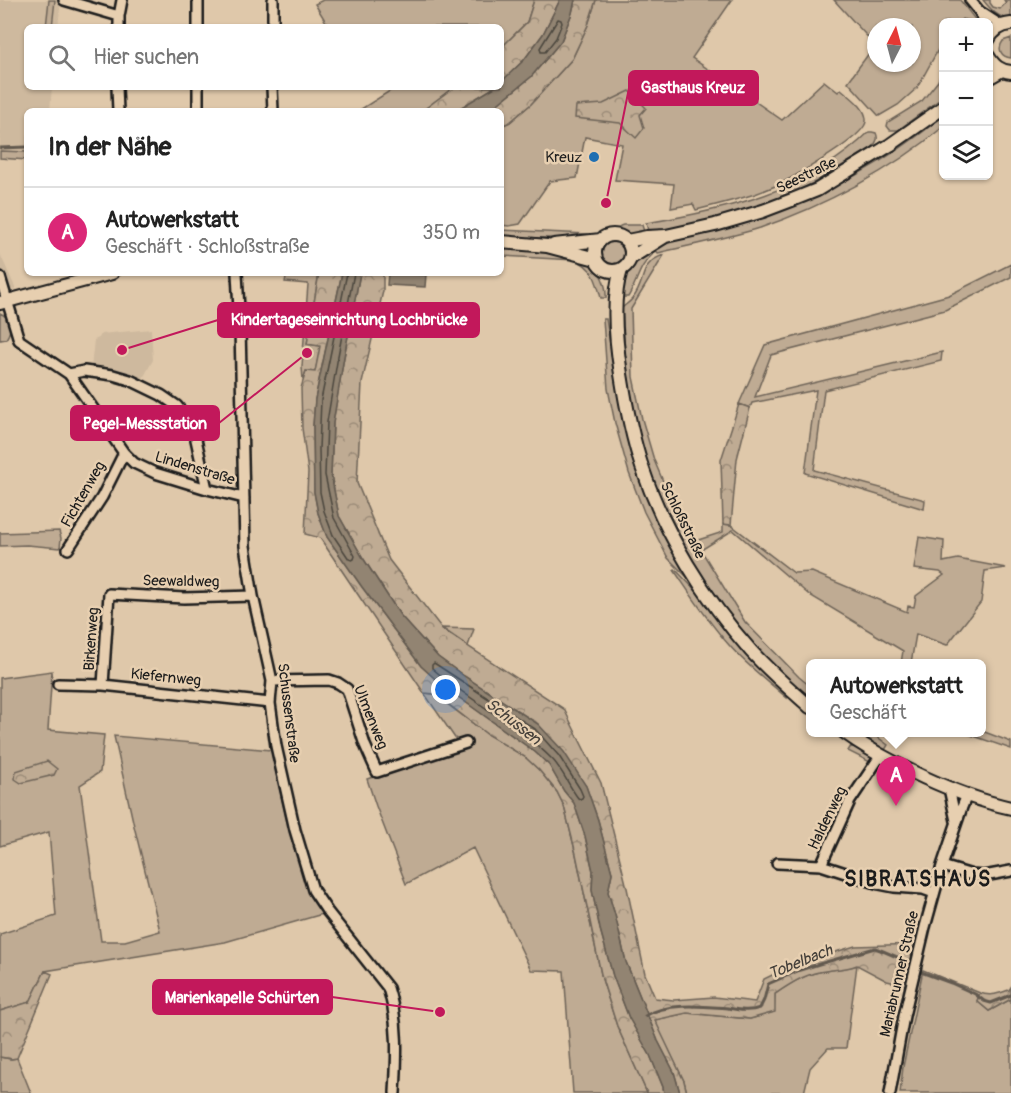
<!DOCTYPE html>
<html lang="de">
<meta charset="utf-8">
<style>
body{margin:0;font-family:Pangolin,sans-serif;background:#f6f6f6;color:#222}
.controls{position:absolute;right:18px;top:18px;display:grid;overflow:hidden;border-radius:9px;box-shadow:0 2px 4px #0004}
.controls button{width:54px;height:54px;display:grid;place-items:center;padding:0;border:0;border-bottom:2px solid #e0e0e0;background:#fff;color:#222;font:30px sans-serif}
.compass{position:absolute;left:867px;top:18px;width:54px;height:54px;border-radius:50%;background:#fff;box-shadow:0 2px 4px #0004;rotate:6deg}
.you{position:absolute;left:446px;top:690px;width:21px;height:21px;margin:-15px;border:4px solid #fff;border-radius:50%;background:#1a73e8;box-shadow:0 0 0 9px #1a73e833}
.badge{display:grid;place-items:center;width:39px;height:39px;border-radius:50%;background:#db2777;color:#fff;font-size:20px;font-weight:700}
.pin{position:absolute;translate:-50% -50px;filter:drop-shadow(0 2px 3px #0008)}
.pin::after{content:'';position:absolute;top:32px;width:21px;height:18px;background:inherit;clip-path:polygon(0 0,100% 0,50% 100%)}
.popup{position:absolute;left:806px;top:659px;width:180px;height:78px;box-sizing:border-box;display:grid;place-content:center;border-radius:9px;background:#fff;filter:drop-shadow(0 2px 4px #0005);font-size:20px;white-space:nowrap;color:#767676}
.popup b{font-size:22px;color:#222}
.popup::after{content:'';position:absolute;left:50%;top:100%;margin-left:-12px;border:12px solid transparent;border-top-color:#fff}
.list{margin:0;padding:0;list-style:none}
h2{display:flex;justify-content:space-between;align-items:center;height:78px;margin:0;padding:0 24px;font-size:26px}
h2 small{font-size:20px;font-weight:400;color:#767676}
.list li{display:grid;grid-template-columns:39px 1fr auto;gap:18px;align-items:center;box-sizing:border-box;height:90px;padding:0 24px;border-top:2px solid #e0e0e0}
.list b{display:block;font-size:22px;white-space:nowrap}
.list p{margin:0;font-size:20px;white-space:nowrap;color:#767676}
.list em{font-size:20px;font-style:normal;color:#767676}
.icon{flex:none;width:33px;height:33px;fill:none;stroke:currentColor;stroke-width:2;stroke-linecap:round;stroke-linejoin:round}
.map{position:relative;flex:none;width:1011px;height:1093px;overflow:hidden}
.search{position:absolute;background:#fff;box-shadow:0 2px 4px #0004;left:24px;top:24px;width:480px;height:66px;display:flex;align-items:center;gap:15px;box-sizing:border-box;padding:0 21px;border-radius:9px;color:#767676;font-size:22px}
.panel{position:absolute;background:#fff;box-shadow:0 2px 4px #0004;left:24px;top:108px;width:480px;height:168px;border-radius:9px}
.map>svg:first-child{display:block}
.built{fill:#ceb99e}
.grass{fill:#bfab93;stroke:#6e6458;stroke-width:1.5;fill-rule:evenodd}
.forest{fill:url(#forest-crowns);stroke:#6e6458;stroke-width:1.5}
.water{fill:#928472;stroke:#635a50;stroke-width:1.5}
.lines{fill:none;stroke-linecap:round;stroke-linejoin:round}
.shore{stroke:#4b463e;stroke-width:1.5}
.stream{stroke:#635a50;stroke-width:3}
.minor-casing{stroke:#1c1c1c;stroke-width:14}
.major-casing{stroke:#1c1c1c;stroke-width:16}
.minor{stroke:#e7cfb0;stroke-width:9}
.major{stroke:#e7cfb0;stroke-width:12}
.poi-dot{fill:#1f6fb2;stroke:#e7cfb0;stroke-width:2}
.labels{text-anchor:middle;stroke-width:5;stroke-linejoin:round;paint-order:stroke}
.poi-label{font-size:15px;fill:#1c1c1c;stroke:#e7cfb0;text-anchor:end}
.street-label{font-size:15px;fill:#1c1c1c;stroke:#e7cfb0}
.water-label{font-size:16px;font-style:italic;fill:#45403a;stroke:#e7cfb0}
.district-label{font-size:21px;font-weight:bold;letter-spacing:1.5px;fill:#1c1c1c;stroke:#e7cfb0}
.leader{fill:none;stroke:#c2185b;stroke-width:2}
.callout-dot{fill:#c2185b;stroke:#e7cfb0;stroke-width:2}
.callout{fill:#c2185b;stroke:#c2185b;stroke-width:2}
.callout-label{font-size:16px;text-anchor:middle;font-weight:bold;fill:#fff}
</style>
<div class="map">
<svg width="1011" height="1093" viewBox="0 0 1011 1093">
<defs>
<pattern id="forest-crowns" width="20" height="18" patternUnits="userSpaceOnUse" patternTransform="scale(1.5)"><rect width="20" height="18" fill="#bfab93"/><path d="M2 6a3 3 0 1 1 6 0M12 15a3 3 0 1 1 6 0" fill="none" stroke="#9a8a77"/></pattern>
</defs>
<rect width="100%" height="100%" fill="#dfc8aa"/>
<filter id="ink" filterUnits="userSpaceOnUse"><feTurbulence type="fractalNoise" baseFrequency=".0167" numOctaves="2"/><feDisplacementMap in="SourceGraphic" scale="12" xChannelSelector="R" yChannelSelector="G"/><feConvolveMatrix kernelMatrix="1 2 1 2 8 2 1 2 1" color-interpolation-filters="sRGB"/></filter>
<g filter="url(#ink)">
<path class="built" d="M0,0H61L58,27H27V87H52L50,111H27V152L0,151Z
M0,254L16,289L0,293Z
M151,329L153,360L142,380L118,372L91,368L94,340L99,338L101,334Z"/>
<path class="grass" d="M49,0H55L52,27H46Z
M323,0H534L527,22L501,48V27H329L315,4Z
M596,0H732L692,58L782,120L824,81L838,92L841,89C850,97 867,108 866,121C866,136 803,171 789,179C779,185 766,190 755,194C736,200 716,205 696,210L693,204L671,208L674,184L615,180L622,144L585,137L577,178L550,181L520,224L509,226L501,225V126L510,122L531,104L572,59L588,25Z
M834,0H960L977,22L962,19L959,22H944L943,42L938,50L917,88L898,105L879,116L848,82L875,45ZM876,27H912V63H876Z
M983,0H990V3L993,7L1000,9L1006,3L1004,0H1011V19C998,18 991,10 983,0Z
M1011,38V58C1001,57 997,49 1003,41Z
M943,68V97L898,130H890L887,126L888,122L922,101L938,81Z
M396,87H454L422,111H358Z
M943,116V127C892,170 824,206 760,228C727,238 692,245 658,253L655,249C663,245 672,241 680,238C702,232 726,229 747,222C819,199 885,164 943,116Z
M869,132H872L876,133C879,139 876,142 873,147L817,181L786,197L759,207L719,218L649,234L646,223C726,210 809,191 869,132Z
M0,151L27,152V160L0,158Z
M623,225H642L645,235L630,234L619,229L620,226Z
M501,230L588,234L591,236C559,239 533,239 501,236Z
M599 253a14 14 0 1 1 28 0a14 14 0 1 1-28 0Z
M501,247C524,249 569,252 588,262C600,268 607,286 606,298H601C597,282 593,266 575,260L501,256Z
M652,251V255C639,266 637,283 628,297H623C623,292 622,286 623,281C627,267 641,258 652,251Z
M664,255L631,309L633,377L642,419L654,460L674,507L695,541L723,532V524L731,525L794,573L812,572L907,612L908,606L914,607L916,596L944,575L940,572L914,569L919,537L944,541L943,562L958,559L1006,568L985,571L981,602L947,645L916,634L911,663H901L903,651L808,594L733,530L701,550L745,622L799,677L810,686V699L764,657L724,608L700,574L667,511L647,467L639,437L631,395L625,353L622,308C625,305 630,302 633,298C647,281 638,263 664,255Z
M1011,264V277L945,310L771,355L755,397L942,352L941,361L824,390L814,470L925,500L924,509L805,473L816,390L752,403L750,408L739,404L765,345L949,295Z
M287,273H319L307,344L321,346L315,372L306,371L303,380L302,367L308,284L285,282Z
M0,313C12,319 13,328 6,339L0,340Z
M603,319H606L619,401L630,447L694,584L668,558L644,512L629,473L615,423L608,389Z
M59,531L61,538L60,548L27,545L0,546V533Z
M675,569L702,597L788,694L787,698C768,681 746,665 729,645C708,622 691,595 674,570Z
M442,628L474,629L468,646Z
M52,671L48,730L104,735L100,772L80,785L101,941H125L160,931L134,826L114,736L271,750L286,817L311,892L326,913L225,942L45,971L30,1002L0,1011V934L56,916L49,832L0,846V678Z
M424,693L434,694L488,735L525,757L539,770L557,792L564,806L576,854L602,979L617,1026L647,1093H573L564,971L531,970L473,848L406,884L376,806L367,779L470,745L467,738L457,741Z
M982,731L1011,742V749L965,733L982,732Z
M856,733H872L888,745L885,750Z
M851,746L872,756L874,759L872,763L848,751Z
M857,965L846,1048H828L810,1068L804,1093H687L684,1081L654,1020L687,1013L750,1019L774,1012L775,994C787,986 803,975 819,972C832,969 845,969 857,965Z
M923,970L980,993L977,1001L989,1011L1011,999V1093H900L903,1067Z
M0,1057L11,1059L17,1058L31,1093H0Z"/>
<path class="forest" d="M534,0H560L543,34L524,60L501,82V48L527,22Z
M575,0H596L588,25L572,59L531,104L510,122L501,126V111H489L531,77L561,41L572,13Z
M454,87H495L455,111H422Z
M630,91L646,108L640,115L644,128L636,138L620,123L575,118L576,106L603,104Z
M319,273H342L315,399L313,426L314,492L318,513L327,537L362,587L421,666L443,686L535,752L549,765L564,791L574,803L585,836L593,871L592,890L600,929L613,976L629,1018L650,1055L663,1087L664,1093H647L617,1026L602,979L576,854L564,806L557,792L539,770L525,757L488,735L435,694L424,693L320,538L305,534L308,472L302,428L301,388L306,371L315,372L320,346L307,344Z
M360,273H383V291L362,383L357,483L389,560L443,630L564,709L601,783L627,888L645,974L655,998L674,1000L714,997L755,1002L764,979L793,965L855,946L918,944L909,986L887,981L857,965C845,970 832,969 819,972C803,975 787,986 775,994V1012L750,1019L687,1013L655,1020L684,1081L687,1093H680L674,1072L658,1041L626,962L615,915L608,892L612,873L598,820L586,786L538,724L464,676L438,657L400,615L363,558L339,516L331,475L333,423L344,357Z
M739,404L750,408L737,459L731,525L723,524L721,460Z
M47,761L57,769L54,775L21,783L15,779L16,771Z
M45,971L52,974L17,1058L11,1059L0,1057V1011L30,1002Z
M1011,987V999L989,1011L977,1001L980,993C991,997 999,993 1009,990Z"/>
<path class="water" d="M560,0H575L572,13L561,41L531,77L489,111H455L495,87H501V82L524,60L543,34Z
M342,273H360L344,357L333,423L331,475L339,516L363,558L400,615L438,657L464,676L538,724L564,752L586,786L598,820L612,873L608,892L615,915L626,962L658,1041L674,1072L680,1093H664L663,1087L650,1055L629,1018L613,976L600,929L592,890L593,871L585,836L574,803L564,791L549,765L535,752L443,686L421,666L362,587L327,537L318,513L314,492L313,426L315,399Z
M388,273L426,275L425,287L387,285Z"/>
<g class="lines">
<path class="shore" d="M558,19L561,20L562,23L556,38L545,52H541L540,48Z
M347,273L321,400L319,449L320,492L324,511L333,535L349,559L352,560L354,559L355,556L334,518L325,475L327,422L338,356L354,273
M434,663L535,729L559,756L580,789L583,796L582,798L580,799L578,798C569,786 562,769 552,759C517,724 469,701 432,668V665Z"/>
<path class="stream" d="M0,148L27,147
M921,972L951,983L975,994L984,1001L991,1003L1011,995
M645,1016C668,1002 702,1006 728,1008C739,1010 749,1012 760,1008L764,1000L768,984L800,970L819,964L875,948L883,951L911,963"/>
<g class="minor-casing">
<path id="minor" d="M64,0L119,16
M198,0V27
M970,0L979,11L985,22
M979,11L1002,26
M119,27V16L122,0
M273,27V0
M117,87L118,111
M198,87V111
M272,87L273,111
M237,273L240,328L245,546L253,596L272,681L270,703L276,746L295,830L313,890L327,911L388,988C399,1022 397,1057 395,1093
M0,277L19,340L69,374L124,453L134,463L155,473L207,489L244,498
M69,374L84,371L113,375L130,380L161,395L177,406L193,426L207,489
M68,549L102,497L124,453
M272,681L329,680L338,683L347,689L365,745L377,772L466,743
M58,684L103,685L270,703
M103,685L109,594L184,598L253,596
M949,788L956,821
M777,863L821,865L879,884L894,887L923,889L934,893
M821,865L850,801L881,755
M942,866L972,875L984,876L1011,871
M890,1093L904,1016L925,927L942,866L962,807L967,795"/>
</g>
<g class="major-casing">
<path id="major" d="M988,40C993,30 1000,25 1011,24
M988,56C994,66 1000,71 1011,72
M988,78L1002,70
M595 253a18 18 0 1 1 36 0a18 18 0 1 1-36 0Z
M627,241L647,237L666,236L715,225L763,211L792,200L817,190L890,145L944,107
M501,242L547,246L596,259
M554,245L601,240
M632,257L664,237
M621,270C611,301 616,343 621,374C626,406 632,437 642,467C664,533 705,599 751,651C769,671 790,689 810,707
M0,303L112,273
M844,732C889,764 957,796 1011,808"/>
</g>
<use href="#minor" class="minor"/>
<use href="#major" class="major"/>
</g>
</g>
<circle class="poi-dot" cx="594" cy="157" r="6"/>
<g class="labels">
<g class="poi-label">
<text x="582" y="162">Kreuz</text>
</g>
<g class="street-label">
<text transform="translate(806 175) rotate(-26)" y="5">Seestraße</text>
<text transform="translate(195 468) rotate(17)" y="5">Lindenstraße</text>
<text transform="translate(83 494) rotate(-60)" y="5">Fichtenweg</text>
<text transform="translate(683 520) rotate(64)" y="5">Schloßstraße</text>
<text transform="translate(181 581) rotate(1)" y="5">Seewaldweg</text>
<text transform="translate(91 639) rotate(-86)" y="5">Birkenweg</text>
<text transform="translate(166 677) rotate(6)" y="5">Kiefernweg</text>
<text transform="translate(289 713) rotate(83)" y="5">Schussenstraße</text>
<text transform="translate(371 717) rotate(68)" y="5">Ulmenweg</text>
<text transform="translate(827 818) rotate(-64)" y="5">Haldenweg</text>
<text transform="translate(899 974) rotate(-77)" y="5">Mariabrunner Straße</text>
</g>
<g class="water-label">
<text transform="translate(514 721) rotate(38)" y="6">Schussen</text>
<text transform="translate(800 961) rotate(-22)" y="6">Tobelbach</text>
</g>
<g class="district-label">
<text x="918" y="886">SIBRATSHAUS</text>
</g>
</g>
<path class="leader" d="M606 203L629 88M122 350L218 320M307 353L219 423M440 1012L332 997"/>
<g class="callout-dot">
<circle cx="606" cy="203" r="6"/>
<circle cx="122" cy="350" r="6"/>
<circle cx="307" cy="353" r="6"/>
<circle cx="440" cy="1012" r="6"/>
</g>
<g class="callout">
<rect x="629" y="71" width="129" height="34" rx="6"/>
<rect x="218" y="303" width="261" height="34" rx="6"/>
<rect x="71" y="406" width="148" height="34" rx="6"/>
<rect x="153" y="980" width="179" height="34" rx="6"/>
</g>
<g class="callout-label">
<text x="693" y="93">Gasthaus Kreuz</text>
<text x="349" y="325">Kindertageseinrichtung Lochbrücke</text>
<text x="145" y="429">Pegel-Messstation</text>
<text x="242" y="1003">Marienkapelle Schürten</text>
</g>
</svg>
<div class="controls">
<button>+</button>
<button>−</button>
<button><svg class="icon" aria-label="layers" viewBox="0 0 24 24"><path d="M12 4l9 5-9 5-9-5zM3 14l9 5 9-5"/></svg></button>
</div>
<svg class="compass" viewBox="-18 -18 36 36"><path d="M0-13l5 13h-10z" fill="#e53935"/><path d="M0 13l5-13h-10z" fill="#767676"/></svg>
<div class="you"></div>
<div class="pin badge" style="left:896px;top:806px">A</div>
<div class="popup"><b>Autowerkstatt</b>Geschäft</div>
<div class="search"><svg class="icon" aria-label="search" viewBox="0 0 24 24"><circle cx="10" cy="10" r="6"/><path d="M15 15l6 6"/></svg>Hier suchen</div>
<section class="panel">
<h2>In der Nähe<small></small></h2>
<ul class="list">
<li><span class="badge">A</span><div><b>Autowerkstatt</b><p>Geschäft · Schloßstraße</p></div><em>350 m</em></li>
</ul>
</section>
</div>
